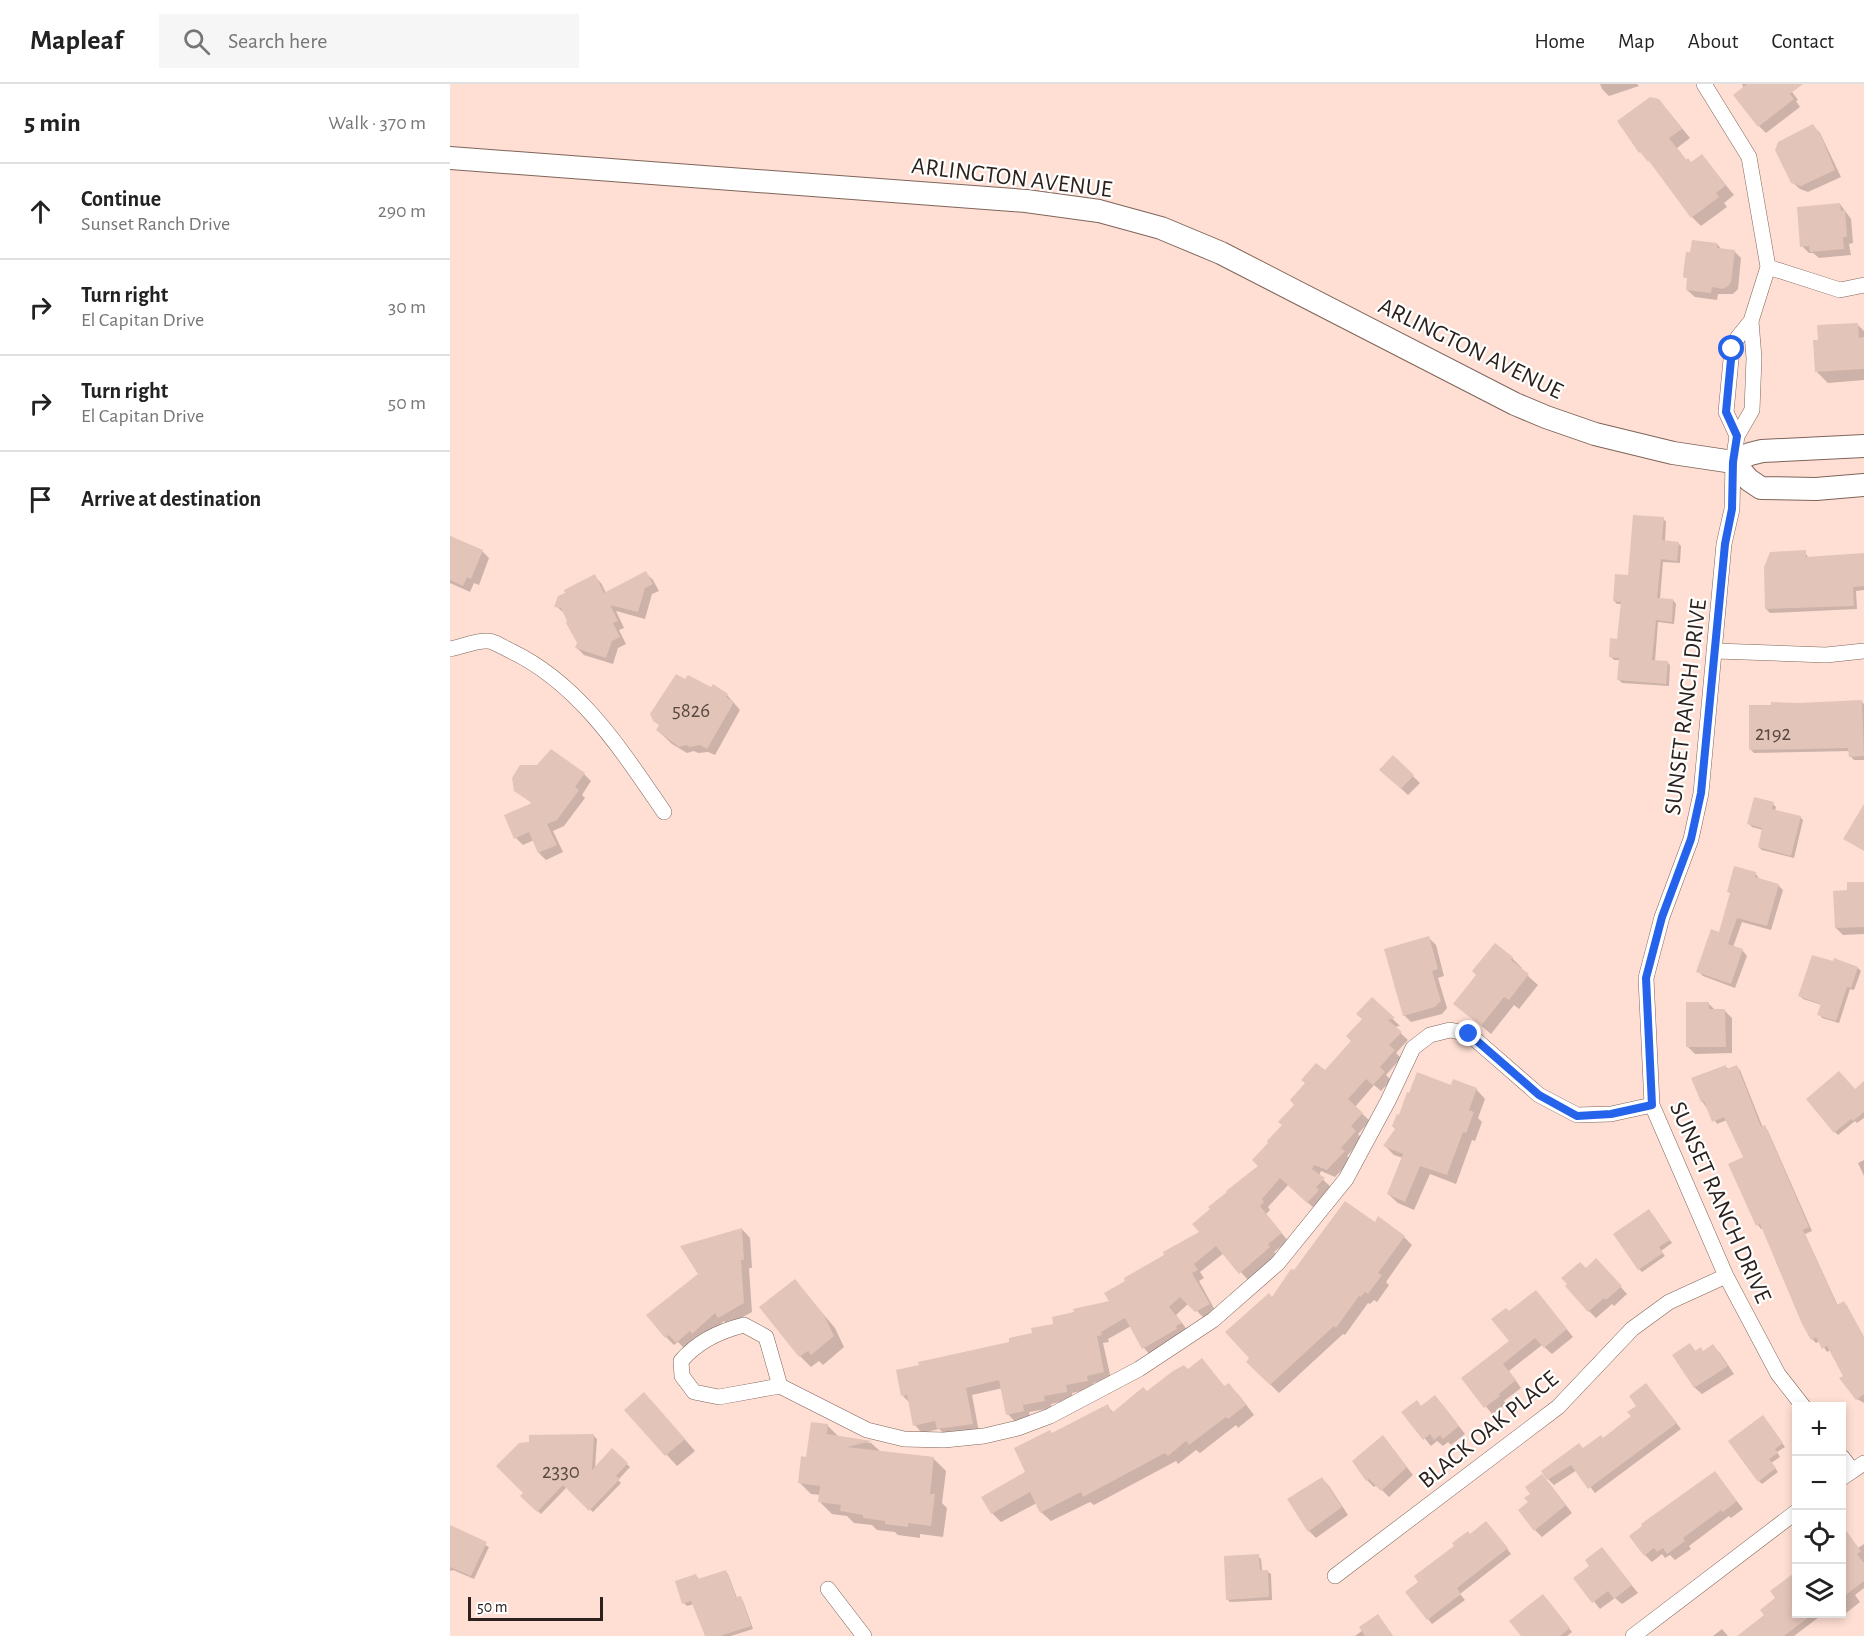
<!DOCTYPE html>
<meta charset="utf-8">
<style>
body{margin:0;font-family:"Alegreya Sans",sans-serif;background:#f6f6f6;color:#222}
.controls{position:absolute;right:18px;bottom:18px;display:grid;overflow:hidden;border-radius:0px;box-shadow:0 3px 9px #0003}
.controls button{width:54px;height:54px;display:grid;place-items:center;padding:0;border:0;border-bottom:2px solid #e0e0e0;background:#fff;color:#222;font:30px sans-serif}
.scale{position:absolute;left:18px;bottom:15px;width:135px;box-sizing:border-box;padding-left:6px;border:3px solid #2c211c;border-top:0;font-size:16px;line-height:21px;white-space:nowrap;color:#2c211c;-webkit-text-stroke:4px #fff;paint-order:stroke}
.stop{position:absolute;width:18px;height:18px;margin:-14px;border:4px solid #2563eb;border-radius:50%;background:#fff}
.stop.end{background:#2563eb;border-color:#fff;box-shadow:0 2px 6px #0008}
.list{margin:0;padding:0;list-style:none}
h2{display:flex;justify-content:space-between;align-items:center;height:78px;margin:0;padding:0 24px;font-size:26px}
h2 small{font-size:20px;font-weight:400;color:#767676}
.list li{display:grid;grid-template-columns:39px 1fr auto;gap:18px;align-items:center;box-sizing:border-box;height:96px;padding:0 24px;border-top:2px solid #e0e0e0}
.list b{display:block;font-size:22px;white-space:nowrap}
.list p{margin:0;font-size:20px;white-space:nowrap;color:#767676}
.list em{font-size:20px;font-style:normal;color:#767676}
.icon{flex:none;width:33px;height:33px;fill:none;stroke:currentColor;stroke-width:2;stroke-linecap:round;stroke-linejoin:round}
.map{position:relative;flex:none;width:1414px;height:1552px;overflow:hidden}
header{display:flex;align-items:center;gap:36px;box-sizing:border-box;height:84px;padding:0 30px;background:#fff;border-bottom:2px solid #e0e0e0}
header strong{font-size:28px}
nav{display:flex;gap:33px;margin-inline-start:auto;font-size:21px}
.search{width:420px;height:54px;background:#f6f6f6;display:flex;align-items:center;gap:15px;box-sizing:border-box;padding:0 21px;border-radius:0px;color:#767676;font-size:22px}
main{display:flex}
aside{flex:1;background:#fff}
.map>svg:first-child{display:block}
.shadow{fill:#0003}
.building{fill:#e3c4b8}
.lines{fill:none;stroke-linecap:round;stroke-linejoin:round}
.street-casing{stroke:#7f6459;stroke-width:16}
.primary-casing{stroke:#7f6459;stroke-width:24}
.street{stroke:#fff;stroke-width:15}
.primary{stroke:#fff;stroke-width:22}
.route{stroke:#2563eb;stroke-width:8}
.labels{text-anchor:middle;stroke-width:4.5;stroke-linejoin:round;paint-order:stroke}
.number-label{font-size:21px;fill:#5a4a43}
.street-label{font-size:24px;fill:#2c211c;stroke:#fff}
</style>
<header>
<strong>Mapleaf</strong>
<div class="search"><svg class="icon" aria-label="search" viewBox="0 0 24 24"><circle cx="10" cy="10" r="6"/><path d="M15 15l6 6"/></svg>Search here</div>
<nav><a>Home</a><a>Map</a><a>About</a><a>Contact</a></nav>
</header>
<main>
<aside>
<h2>5 min<small>Walk · 370 m</small></h2>
<ul class="list">
<li><svg class="icon" aria-label="ahead" viewBox="0 0 24 24"><path d="M12 20V5M6 11l6-6 6 6"/></svg><div><b>Continue</b><p>Sunset Ranch Drive</p></div><em>290 m</em></li>
<li><svg class="icon" aria-label="right" viewBox="0 0 24 24"><path d="M7 20v-9h11M14 6l5 5-5 5"/></svg><div><b>Turn right</b><p>El Capitan Drive</p></div><em>30 m</em></li>
<li><svg class="icon" aria-label="right" viewBox="0 0 24 24"><path d="M7 20v-9h11M14 6l5 5-5 5"/></svg><div><b>Turn right</b><p>El Capitan Drive</p></div><em>50 m</em></li>
<li><svg class="icon" aria-label="arrive" viewBox="0 0 24 24"><path d="M6 21V4h12l-3 4 3 4H6"/></svg><div><b>Arrive at destination</b></div></li>
</ul>
</aside>
<div class="map">
<svg width="1414" height="1552" viewBox="0 0 1414 1552">
<rect width="100%" height="100%" fill="#ffdfd3"/>
<path class="shadow" d="M1150,0H1187L1189,2L1159,12L1152,5Z
M1292,0H1336L1348,16L1346,17L1350,23L1316,49L1309,42Z
M1209,16L1240,54L1227,64L1237,77L1242,80L1252,72L1284,111L1274,119L1277,123L1251,142L1242,133L1206,84Z
M1363,42L1370,49L1391,93L1358,108L1350,105L1342,98Z
M1390,120L1401,135L1403,159L1399,160L1401,171L1369,174L1363,169H1359L1352,162Z
M1267,160L1272,166L1284,167L1291,174L1288,205L1283,210H1268L1267,216L1245,213L1237,206L1239,196L1236,193Z
M1407,240L1414,247V296L1378,299L1367,288Z
M1213,434L1216,438L1215,458L1228,459L1231,462L1230,479L1213,478L1210,515L1223,516L1226,520L1224,540L1208,538L1205,577L1217,578L1220,581L1219,602L1172,599L1169,596L1170,576H1164L1160,572L1169,556L1172,520H1167L1164,517Z
M0,452L32,467L39,474L29,501L24,499L20,508L0,499Z
M1355,468L1359,475L1414,470V506L1406,507L1407,525L1320,529L1316,525Z
M196,489L203,496L209,507L202,510L195,535L166,527L174,544L169,546L176,560L168,564L163,580L134,571L127,564L129,559L115,530L106,522L144,492L151,499L156,509Z
M235,597L277,611L290,626L265,671L258,668L248,669L244,667L237,669L222,660L207,646L210,642L204,636Z
M1411,617L1414,620V676H1404L1400,672V667L1304,669L1300,665L1348,621Z
M943,673L970,699L958,711L931,686Z
M134,690L141,697L132,711L135,714L114,742L103,747L113,768L96,776L89,769L84,756L73,761L66,754L83,720L66,706Z
M1323,720L1326,723L1325,727L1350,733L1353,736L1344,774L1312,766L1309,763L1313,746L1302,743L1299,740Z
M1306,790L1310,796L1328,801L1333,806L1321,846L1292,838L1283,863L1293,867L1297,872L1285,904L1253,892L1248,887L1270,850L1281,810Z
M1414,799V850L1393,851L1386,844L1399,808V800Z
M979,854L986,861L994,892L988,894L997,924L992,930L961,938L954,931Z
M1045,861L1062,874L1072,884L1070,885L1088,901L1069,925L1064,921L1041,950L1005,920L1028,891Z
M1408,884L1411,887L1404,906L1400,905L1389,939L1372,934L1369,930L1372,921L1353,915L1350,912Z
M922,915L950,942L944,943L958,956L946,969L951,974L936,991L941,996L931,1007L924,1001L905,1023L920,1037L908,1050L912,1055L897,1072L901,1076L885,1093L871,1087L869,1092L881,1103L873,1112L875,1114L865,1125L838,1101L818,1123L820,1126L816,1130L838,1157L824,1168L826,1171L798,1196L774,1169L750,1188L754,1194L749,1197L766,1228L754,1234L739,1219L726,1231L738,1247L701,1272L694,1264L681,1242L658,1255L659,1258L653,1259L661,1295L643,1299L645,1304L622,1309L623,1315L601,1320L602,1324L579,1328L580,1334L565,1338L558,1330L553,1304L522,1311L529,1348L496,1351L489,1345L472,1349L465,1341L460,1319L453,1312L561,1259L661,1218L751,1148L810,1082L875,989L903,957Z
M1258,919L1266,927H1275L1282,934V969L1245,970L1238,963Z
M1275,982L1279,986L1287,983L1290,986L1313,1044L1315,1043L1318,1047L1362,1147L1355,1150L1388,1222L1394,1219L1397,1222L1414,1253V1319L1407,1315L1380,1266L1377,1268L1370,1257L1366,1259L1362,1255L1327,1180L1313,1144L1311,1145L1308,1141L1295,1074L1277,1036L1267,1040L1252,1017Z
M1002,1003L1026,1005L1035,1015L1028,1034L1032,1038L1025,1057L1022,1056L1006,1100L980,1090L964,1126L948,1119L938,1110L953,1074L944,1071L935,1062Z
M1414,1004V1034L1407,1039L1405,1037L1388,1051L1385,1048Z
M1414,1076V1092L1408,1079Z
M1202,1130L1222,1159L1211,1167L1215,1172L1192,1188L1189,1185Z
M926,1140L954,1153L962,1161L936,1198L939,1201L927,1218L924,1216L920,1220L918,1219L895,1251L893,1250L829,1309L798,1278L822,1215L844,1188Z
M292,1145L300,1154L302,1184H299L302,1228L278,1241L274,1237L251,1257L236,1266L228,1258L224,1261L216,1253L250,1191Z
M1153,1183L1177,1210L1164,1222L1162,1220L1146,1234L1139,1227L1136,1186Z
M345,1197L385,1244L394,1263L373,1281L369,1277L361,1283L350,1272Z
M1093,1215L1123,1253L1102,1270L1092,1261L1059,1287L1071,1304L1054,1317L1056,1320L1042,1330L1013,1294L1061,1257L1059,1229Z
M1240,1261L1246,1268H1254L1263,1262L1270,1269L1284,1290L1252,1310L1245,1304L1224,1272Z
M752,1276L775,1303L778,1301L788,1310L804,1331L788,1344L786,1341L750,1369L746,1366L728,1380L726,1377L644,1421L640,1418L601,1437L591,1428L587,1419L551,1438L542,1429L577,1389L602,1350L657,1322L664,1329L738,1287Z
M1196,1301L1231,1345L1145,1409L1127,1386L1104,1401L1099,1396L1093,1388L1153,1356L1183,1332Z
M992,1320L1015,1350L1001,1361L998,1358L993,1362L987,1357L981,1362L953,1328Z
M205,1321L245,1367L227,1382L176,1326Z
M1316,1336L1335,1363L1327,1368L1330,1373L1321,1379L1328,1388L1312,1400L1309,1397Z
M377,1341L389,1353L421,1359L431,1368L484,1375L496,1387L492,1419L497,1424L493,1453L470,1450V1454L448,1451L445,1448L427,1446L422,1441L404,1439L397,1432L382,1430L370,1418L371,1411L361,1410L349,1398L357,1374Z
M144,1352L147,1355L145,1385L162,1366L180,1383L168,1396L171,1399L143,1428L117,1403L91,1430L73,1412Z
M939,1360L963,1391L939,1413L927,1401L924,1403L917,1396L904,1377Z
M1265,1389L1293,1425L1281,1434L1279,1432L1239,1462L1241,1465L1225,1476L1220,1471L1215,1474L1212,1470L1202,1478L1195,1471Z
M872,1395L879,1402L898,1431L866,1454L859,1447Z
M1099,1399L1122,1429L1092,1453L1085,1446Z
M0,1443L39,1463L24,1495L3,1486L0,1487Z
M1041,1444L1061,1470L1010,1510L1015,1516L982,1540L978,1535L1020,1452Z
M1397,1451L1408,1464L1414,1460V1504L1405,1511L1410,1518L1395,1530L1392,1526V1455Z
M1152,1465L1188,1509L1172,1520L1165,1514L1150,1525L1125,1494L1141,1482Z
M808,1472L811,1475L812,1487H817L821,1490L822,1516L780,1518L777,1515Z
M275,1487L278,1490L287,1514L290,1513L293,1517L303,1545L281,1552H256L244,1520L237,1522L234,1519L246,1492L250,1496Z
M1096,1515L1122,1548L1117,1552H1073Z
M1346,1530H1373L1344,1552H1290Z
M928,1532L943,1552H905L913,1546Z
M1272,1545L1278,1552H1263Z"/>
<path class="building" d="M1297,0H1353L1340,10L1344,15L1308,43L1283,11Z
M1200,13L1209,15L1232,45L1219,54L1236,76L1238,74L1241,78L1252,70L1276,101L1266,109L1269,113L1241,134L1199,77L1198,78L1190,68L1189,69L1167,37Z
M1363,40L1371,52L1385,86L1351,102L1341,99L1325,66L1328,58Z
M1390,119L1391,127L1395,126L1397,153H1393L1394,165L1360,168L1359,162L1350,163L1347,123Z
M1242,156L1267,159V164L1285,166L1281,198L1278,202L1273,205L1262,203L1261,209L1236,206L1237,194H1234L1233,191L1236,168H1240Z
M1408,239L1409,254L1414,253V285L1365,288L1363,256H1368L1367,241Z
M1183,431L1214,433L1212,456L1229,458L1227,477L1211,475L1207,514L1223,515L1222,538L1206,536L1202,576L1218,577L1216,600L1167,596L1169,574L1159,573L1160,554L1167,555L1171,518L1163,517L1165,490L1178,491Z
M0,452L33,466L21,495L17,493L13,502L0,496Z
M1356,466V473L1414,469V502L1403,503L1404,522L1315,525L1314,483L1320,468Z
M196,487L203,500L195,504L188,528L160,521L168,537L163,539L170,553L162,557L156,574L125,564L127,559L116,539L117,537L111,524L104,523L108,512L115,509L114,506L145,490L154,509Z
M226,590L235,595L238,591L261,603L263,600L278,610L276,613L284,618L257,665L250,661L240,663L236,661L229,663L206,646L209,641L203,637L200,630Z
M1412,616L1414,672L1399,673L1398,664L1299,666V621H1321V618L1348,619Z
M101,665L135,689L125,703L129,706L107,736L97,740L107,761L88,769L79,748L64,755L54,731L82,719L64,707L62,694L70,681H87Z
M943,671L964,691L951,705L929,686Z
M1304,713L1324,718L1322,725L1351,732L1341,772L1308,763L1312,744L1297,740Z
M1414,720V767L1393,755Z
M1284,782L1306,788L1305,793L1329,800L1317,842L1287,834L1278,860L1293,865L1281,900L1246,888L1261,845L1269,848L1280,809L1277,808Z
M1397,798H1414V843L1385,844L1383,807L1397,806Z
M979,852L988,885L982,887L991,917L985,923L953,932L934,865Z
M1045,859L1063,873L1061,876L1079,890L1059,916L1054,913L1031,942L1003,920L1026,891L1022,887Z
M1362,871L1383,877L1384,874L1408,883L1401,904L1397,903L1386,937L1367,931L1371,920L1348,912Z
M922,913L945,934L938,936L952,948L939,961L945,966L930,983L935,988L923,1001L916,995L898,1015L913,1029L901,1042L906,1047L891,1064L895,1067L877,1086L864,1081L862,1085L875,1094L866,1103L869,1106L857,1119L830,1094L812,1115L814,1118L810,1122L832,1149L818,1160L820,1163L789,1190L766,1162L744,1180L748,1186L742,1189L760,1220L745,1228L730,1213L719,1223L732,1239L726,1242L727,1245L692,1265L675,1234L651,1248L652,1251L647,1252L654,1288L637,1292L638,1297L616,1301L617,1308L594,1312L595,1317L573,1321L574,1327L556,1331L549,1296L516,1304L523,1340L487,1345L485,1337L463,1342L457,1311L451,1312L446,1286L469,1281L468,1278L491,1273L559,1258V1254L582,1249L581,1244L603,1240L602,1233L624,1228L623,1225L659,1217L654,1209L675,1197L674,1194L714,1171L713,1168L749,1148L742,1140L760,1125L758,1123L777,1108L776,1107L808,1082L802,1076L818,1059L817,1057L832,1041L828,1038L844,1021L840,1016L855,999L851,996L866,979L875,986L901,957L896,952L912,935L906,930Z
M1236,918H1259V925H1275L1276,963H1236Z
M1276,981V985L1287,981L1311,1043L1315,1041L1359,1143L1353,1146L1387,1221L1394,1217L1414,1253V1310L1406,1316L1389,1294L1393,1292L1377,1262L1372,1265L1366,1253L1361,1256L1352,1240L1310,1140L1306,1142L1278,1080L1293,1073L1274,1033L1262,1038L1254,1017L1251,1018L1241,994Z
M1389,987L1405,1005L1414,997V1028L1403,1037L1401,1035L1384,1049L1356,1015Z
M967,988L1001,1001L1003,995L1027,1004L1019,1026L1024,1028L1016,1049L1013,1048L997,1091L970,1082L955,1118L937,1110L953,1070L933,1062L945,1045L942,1042L947,1030L949,1031L957,1008L959,1009Z
M895,1117L925,1138L928,1132L955,1152L928,1189L932,1191L918,1210L915,1208L911,1213L909,1212L886,1244L884,1242L820,1301L796,1278L799,1274L775,1248L819,1209L822,1213L841,1185L844,1186Z
M1199,1125L1220,1156L1209,1163L1213,1169L1188,1186L1163,1150Z
M292,1144L294,1176H291L294,1219L268,1234L265,1229L242,1250L240,1247L226,1259L219,1251L215,1254L196,1231L248,1190L230,1162Z
M1146,1174L1172,1202L1156,1216L1154,1214L1138,1228L1115,1202L1117,1200L1111,1194L1130,1178L1136,1184Z
M345,1195L374,1231L384,1252L361,1271L358,1267L349,1273L309,1223Z
M1086,1206L1117,1245L1094,1264L1085,1254L1053,1280L1066,1296L1049,1310L1050,1312L1034,1324L1011,1294L1059,1257L1041,1235L1056,1224L1059,1227Z
M1240,1259L1245,1267L1251,1263L1253,1267L1263,1260L1278,1282L1244,1304L1222,1271Z
M752,1274L774,1302L779,1299L796,1321L778,1335L776,1333L739,1361L736,1357L718,1372L715,1369L633,1413L631,1408L590,1429L580,1408L541,1430L531,1413L575,1388L564,1364L600,1346L602,1349L658,1320L662,1329L693,1303L697,1307L723,1287L734,1281L738,1285Z
M1196,1299L1227,1339L1138,1405L1121,1381L1097,1396L1091,1387L1129,1359L1133,1364L1151,1351L1153,1354L1181,1332L1177,1328L1186,1322L1179,1312Z
M194,1308L235,1355L215,1372L174,1326Z
M985,1311L1009,1342L993,1355L990,1351L984,1356L980,1350L973,1356L951,1328L967,1316L971,1322Z
M1313,1331L1333,1359L1325,1365L1328,1369L1319,1375L1326,1384L1308,1398L1278,1357Z
M361,1338L378,1340L377,1350L422,1357L397,1363L484,1373L480,1410H485L481,1442L458,1439V1443L435,1440V1437L413,1434V1431L390,1427L391,1421L368,1418L370,1402L348,1399L351,1372L356,1373Z
M144,1350L142,1386L162,1364L178,1379L166,1392L170,1395L139,1427L113,1401L87,1428L70,1412L73,1409L46,1382L69,1359L79,1358V1351Z
M933,1351L957,1383L931,1407L919,1395L916,1397L902,1377Z
M1265,1387L1287,1417L1273,1428L1271,1426L1233,1454L1235,1457L1217,1470L1213,1464L1207,1468L1204,1464L1194,1472L1179,1452L1192,1442L1191,1440Z
M1092,1390L1116,1421L1084,1447L1068,1426L1078,1418L1074,1414L1080,1410L1075,1403Z
M872,1393L892,1423L858,1448L837,1415Z
M1036,1437L1058,1464L1007,1504L1011,1510L977,1536L955,1508L968,1498L964,1492L1004,1462L1002,1459L1018,1447L1020,1450Z
M0,1441L37,1458L21,1492L0,1483Z
M1392,1441L1411,1467L1407,1470L1414,1479V1497L1392,1514Z
M1152,1463L1182,1501L1164,1515L1158,1507L1142,1519L1123,1494L1139,1482L1135,1476Z
M809,1470L810,1486H818L819,1513L776,1516L774,1472Z
M276,1486L286,1513L291,1512L301,1542L270,1552H255L241,1517L232,1520L225,1497L246,1490L248,1495Z
M1347,1487V1530H1363L1334,1552H1287L1314,1531L1310,1526L1325,1514L1320,1507Z
M1093,1510L1120,1544L1110,1552H1071L1059,1537Z
M928,1530L943,1552H915L909,1543Z"/>
<g class="lines">
<g class="street-casing">
<path id="street" d="M1254,0L1299,73L1318,183L1301,237L1288,253L1282,265L1276,328L1287,352
M1318,183L1390,206L1414,201
M1301,237L1304,274L1302,326L1287,352L1283,378L1282,425L1274,460L1251,709L1241,755L1212,833L1196,894L1202,1021L1276,1192L1328,1290L1353,1322
M0,565C11,563 24,557 36,557C43,556 54,564 61,567C130,600 172,667 214,728
M1266,567L1376,571L1414,567
M330,1302L316,1253L294,1241C270,1247 247,1258 231,1277L232,1292L244,1308L269,1313L330,1302L417,1346L454,1355L494,1356L534,1352L568,1344L600,1332L689,1285L763,1236L828,1179L896,1095L938,1017L963,964L980,951L1000,946L1019,950L1089,1011L1127,1031L1161,1030L1202,1021
M1392,1373L1402,1386
M1392,1394L1414,1379
M885,1492L1108,1323L1182,1245L1219,1218L1276,1192
M378,1505L414,1552
M1183,1552L1346,1428"/>
</g>
<g class="primary-casing">
<path id="primary" d="M0,74L576,117L649,127L711,144L771,169L1065,320L1096,333L1145,350L1223,369L1283,378L1300,370L1312,367L1414,362
M1283,378L1299,396L1311,404L1366,405L1414,401"/>
</g>
<use href="#street" class="street"/>
<use href="#primary" class="primary"/>
</g>
<g class="lines">
<path class="route" d="M1019,950L1089,1011L1127,1032L1161,1030L1202,1021L1196,894L1212,833L1241,755L1251,709L1275,460L1282,425L1283,378L1287,352L1276,328L1282,265"/>
</g>
<g class="labels">
<g class="number-label">
<text x="241" y="633">5826</text>
<text x="1323" y="656">2192</text>
<text x="111" y="1394">2330</text>
</g>
<g class="street-label">
<text transform="translate(562 93) rotate(7)" y="8">ARLINGTON AVENUE</text>
<text transform="translate(1021 264) rotate(26)" y="8">ARLINGTON AVENUE</text>
<text transform="translate(1235 623) rotate(-83)" y="8">SUNSET RANCH DRIVE</text>
<text transform="translate(1271 1118) rotate(66)" y="8">SUNSET RANCH DRIVE</text>
<text transform="translate(1038 1345) rotate(-39)" y="8">BLACK OAK PLACE</text>
</g>
</g>
</svg>
<div class="controls">
<button>+</button>
<button>−</button>
<button><svg class="icon" aria-label="locate" viewBox="0 0 24 24"><circle cx="12" cy="12" r="6"/><path d="M12 2v4M12 18v4M2 12h4M18 12h4"/></svg></button>
<button><svg class="icon" aria-label="layers" viewBox="0 0 24 24"><path d="M12 4l9 5-9 5-9-5zM3 14l9 5 9-5"/></svg></button>
</div>
<div class="scale">50 m</div>
<div class="stop" style="left:1282px;top:265px"></div>
<div class="stop end" style="left:1019px;top:950px"></div>
</div>
</main>
